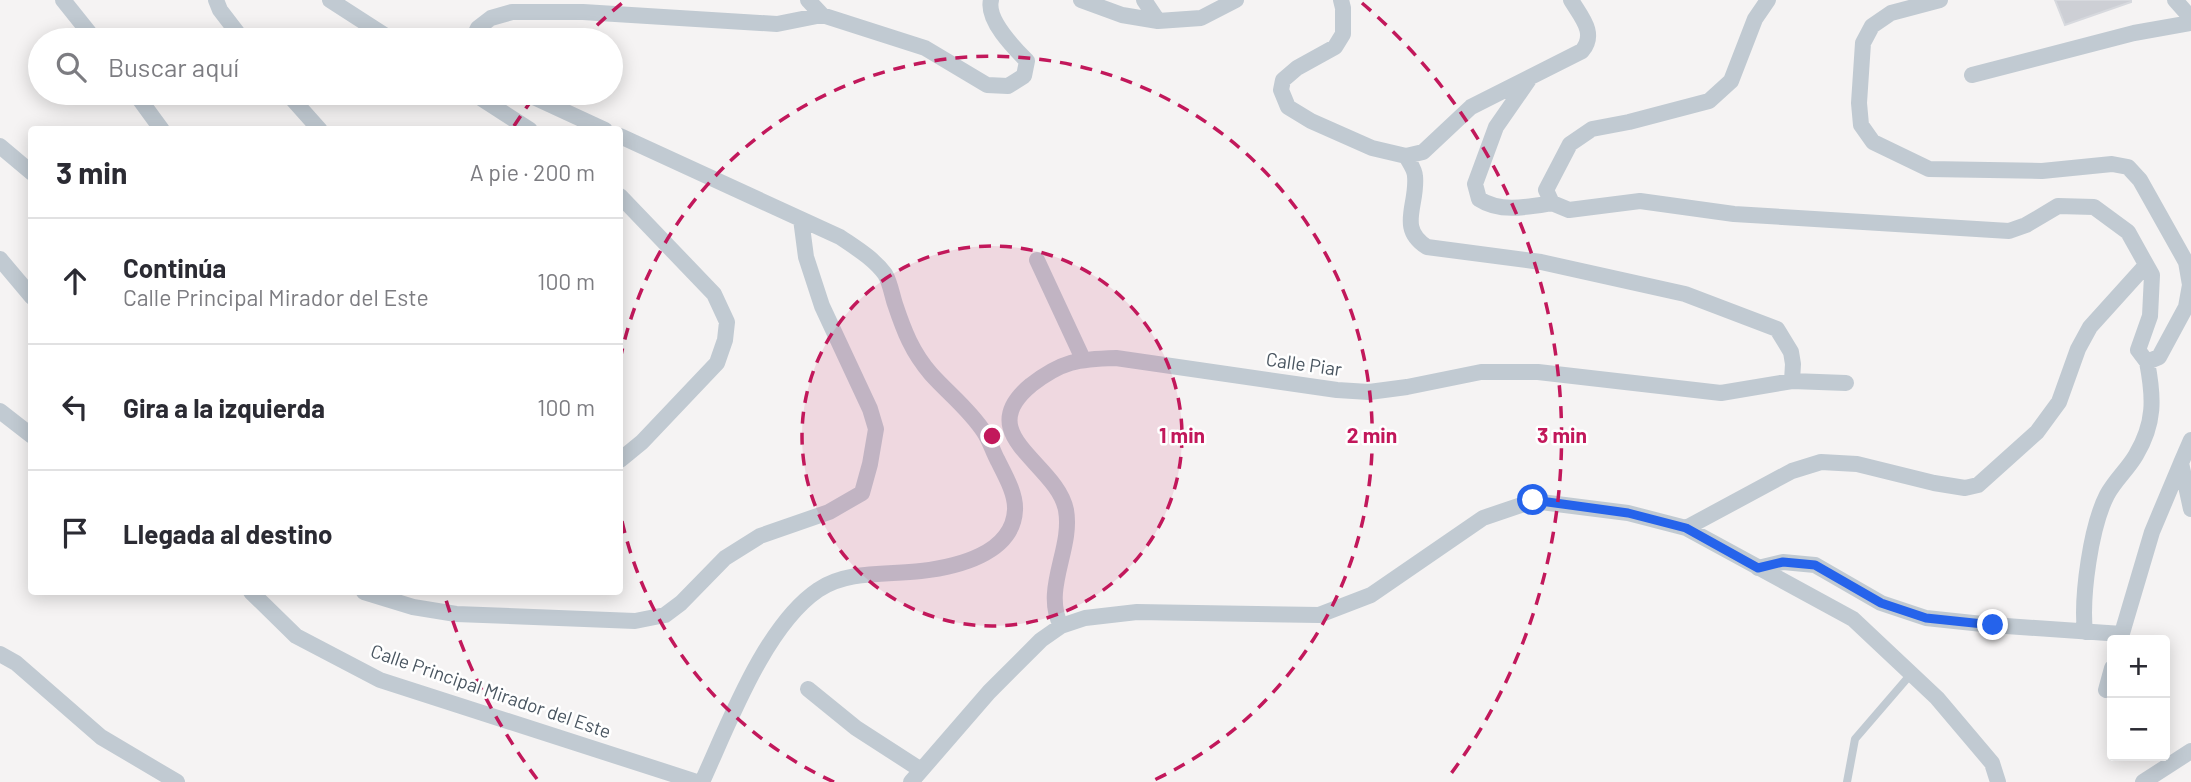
<!DOCTYPE html>
<html lang="es">
<meta charset="utf-8">
<style>
body{margin:0;font-family:Barlow,sans-serif;background:#f7f7f7;color:#2b2b33}
.controls{position:absolute;right:21px;bottom:21px;display:grid;overflow:hidden;border-radius:7px;box-shadow:0 4px 18px #0003}
.controls button{width:63px;height:63px;display:grid;place-items:center;padding:0;border:0;border-bottom:2px solid #e1e1e2;background:#fff;color:#2b2b33;font:35px sans-serif}
.stop{position:absolute;width:21px;height:21px;margin:-16px;border:5px solid #2563eb;border-radius:50%;background:#fff}
.stop.end{background:#2563eb;border-color:#fff;box-shadow:0 2px 7px #0008}
.list{margin:0;padding:0;list-style:none}
h2{display:flex;justify-content:space-between;align-items:center;height:91px;margin:0;padding:0 28px;font-size:30px}
h2 small{font-size:23px;font-weight:400;color:#7c7c81}
.list li{display:grid;grid-template-columns:46px 1fr auto;gap:21px;align-items:center;box-sizing:border-box;height:126px;padding:0 28px;border-top:2px solid #e1e1e2}
.list b{display:block;font-size:26px;white-space:nowrap}
.list p{margin:0;font-size:23px;white-space:nowrap;color:#7c7c81}
.list em{font-size:23px;font-style:normal;color:#7c7c81}
.icon{flex:none;width:38px;height:38px;fill:none;stroke:currentColor;stroke-width:2;stroke-linecap:round;stroke-linejoin:round}
.map{position:relative;flex:none;width:2191px;height:782px;overflow:hidden}
.search{position:absolute;background:#fff;box-shadow:0 4px 18px #0003;left:28px;top:28px;width:595px;height:77px;display:flex;align-items:center;gap:18px;box-sizing:border-box;padding:0 24px;border-radius:38px;color:#7c7c81;font-size:26px}
.panel{position:absolute;background:#fff;box-shadow:0 4px 18px #0003;left:28px;top:126px;width:595px;height:469px;border-radius:7px}
.map>svg:first-child{display:block}
.building{fill:#cdcfd5;stroke:#d7d9de;stroke-width:2}
.lines{fill:none;stroke-linecap:round;stroke-linejoin:round}
.service{stroke:#c1cad2;stroke-width:8}
.minor{stroke:#c1cad2;stroke-width:16}
.route{stroke:#2563eb;stroke-width:9}
.ring{fill:none;stroke:#c2185b;stroke-width:3.5;stroke-dasharray:12 9}
.labels{text-anchor:middle;stroke-width:5;stroke-linejoin:round;paint-order:stroke}
.street-label{font-size:19px;fill:#4a5661;stroke:#fff}
.centre{fill:#c2185b;stroke:#fff;stroke-width:3.5}
.ring-label{font-size:21px;text-anchor:middle;font-weight:bold;fill:#c2185b;stroke:#fff;stroke-width:5;stroke-linejoin:round;paint-order:stroke}
</style>
<div class="map">
<svg width="2191" height="782" viewBox="0 0 2191 782">
<rect width="100%" height="100%" fill="#f5f3f3"/>
<path class="building" d="M2055,0H2131V2L2065,25Z"/>
<g class="lines">
<path class="service" d="M1847,782L1855,739L1911,674"/>
<path class="minor" d="M63,0L95,40
M216,0L220,10L243,40
M330,0L392,40
M1081,0L1122,15L1158,21L1144,0
M1341,0L1343,8V34L1335,47L1297,68L1283,80L1281,90L1288,107L1311,121L1372,148L1406,156L1423,152L1471,107L1582,51C1597,33 1581,17 1571,0
M1768,0L1755,19L1731,81L1709,101L1629,122L1592,129L1570,144L1546,190L1552,203L1569,210L1640,201L1734,214L2009,231L2026,225L2058,206L2094,207L2128,232L2152,275L2150,316L2138,350L2147,362L2159,357L2186,307L2190,285L2186,262L2140,180L2128,167L2112,164L2042,171L1929,169L1873,142L1861,125L1859,103L1863,43L1872,26L1891,13L1940,0
M2175,0L2191,18
M822,15L925,48L987,85L1008,86L1024,76L1027,61C1014,48 986,20 991,0
M1158,21L1201,18L1236,0
M472,40L478,28L491,18L512,12H583L777,24L822,15L808,0
M1972,75L2134,33L2191,23
M1530,78L1496,127L1475,184L1479,199C1500,213 1528,207 1552,203
M135,93L162,130
M287,93L320,130
M473,93L530,130
M525,93L605,130
M620,136L840,237C856,248 873,258 885,274C890,282 892,295 895,304C904,331 912,352 931,374C948,393 970,410 984,432C990,441 993,452 998,461C1005,475 1016,494 1015,510C1013,554 956,567 921,571C888,575 847,570 818,590C765,626 729,723 702,782
M0,146L32,173
M1406,156C1409,162 1415,170 1415,176C1418,205 1397,228 1427,247L1541,262L1685,294L1777,329L1791,352L1793,364L1792,381
M620,196L714,294L727,322L725,340L717,363L642,442L620,460
M0,259L32,297
M1037,260L1083,359
M0,411L32,436
M2191,440L2181,463L2191,509
M1686,528L1792,471L1821,462L1857,464L1934,483L1965,488L1978,485L2037,432L2059,402L2078,349L2090,327L2146,265
M1758,568L1783,562L1815,565L1881,603L1926,618L1992,625L2122,634
M251,592L296,636L380,680L697,782
M364,592L413,607L456,614L635,621L665,615L681,603L725,558L760,536L829,512L862,493L870,464L876,429L870,409L822,306L806,257L801,219
M1061,626C1042,589 1073,549 1066,510C1057,463 970,435 1031,385C1062,361 1078,359 1116,358L1337,390L1369,392L1407,387L1481,372H1538L1721,393L1792,381L1846,383
M2085,632C2081,596 2091,526 2107,495C2115,480 2128,469 2136,455C2155,423 2154,398 2147,362
M2120,640L2152,532L2181,463
M0,654L16,663L101,737L177,782
M808,689L856,728L921,770
M2106,690L2112,668
M911,782L989,692L1041,640L1061,626L1085,618L1137,612L1319,615L1371,595L1483,518L1533,501L1628,513L1686,528L1853,619L1937,698L1992,763L1998,782
M2143,782L2191,751"/>
</g>
<g class="lines">
<path class="route" d="M1533,500L1628,513L1686,528L1758,568L1783,562L1815,565L1881,603L1926,618L1993,625"/>
</g>
<circle cx="992" cy="436" r="190" fill="#c2185b" fill-opacity=".12"/>
<g class="ring">
<circle cx="992" cy="436" r="190"/>
<path d="M834 782A380 380 0 0 1 620 512M620 360A380 380 0 1 1 1150 782"/>
<path d="M537 779A570 570 0 0 1 444 593M514 126A570 570 0 0 1 537 93M582 40A570 570 0 0 1 622 3M1362 3A570 570 0 0 1 1447 779"/>
</g>
<g class="labels">
<g class="street-label">
<text transform="translate(1304 364) rotate(8)" y="7">Calle Piar</text>
<text transform="translate(491 691) rotate(19)" y="7">Calle Principal Mirador del Este</text>
</g>
</g>
<circle cx="992" cy="436" r="10" class="centre"/>
<g class="ring-label">
<text x="1182" y="443">1 min</text>
<text x="1372" y="443">2 min</text>
<text x="1562" y="443">3 min</text>
</g>
</svg>
<div class="controls">
<button>+</button>
<button>−</button>
</div>
<div class="stop" style="left:1533px;top:500px"></div>
<div class="stop end" style="left:1993px;top:625px"></div>
<div class="search"><svg class="icon" aria-label="search" viewBox="0 0 24 24"><circle cx="10" cy="10" r="6"/><path d="M15 15l6 6"/></svg>Buscar aquí</div>
<section class="panel">
<h2>3 min<small>A pie · 200 m</small></h2>
<ul class="list">
<li><svg class="icon" aria-label="ahead" viewBox="0 0 24 24"><path d="M12 20V5M6 11l6-6 6 6"/></svg><div><b>Continúa</b><p>Calle Principal Mirador del Este</p></div><em>100 m</em></li>
<li><svg class="icon" aria-label="left" viewBox="0 0 24 24"><path d="M17 20v-9H6M10 6l-5 5 5 5"/></svg><div><b>Gira a la izquierda</b></div><em>100 m</em></li>
<li><svg class="icon" aria-label="arrive" viewBox="0 0 24 24"><path d="M6 21V4h12l-3 4 3 4H6"/></svg><div><b>Llegada al destino</b></div></li>
</ul>
</section>
</div>
